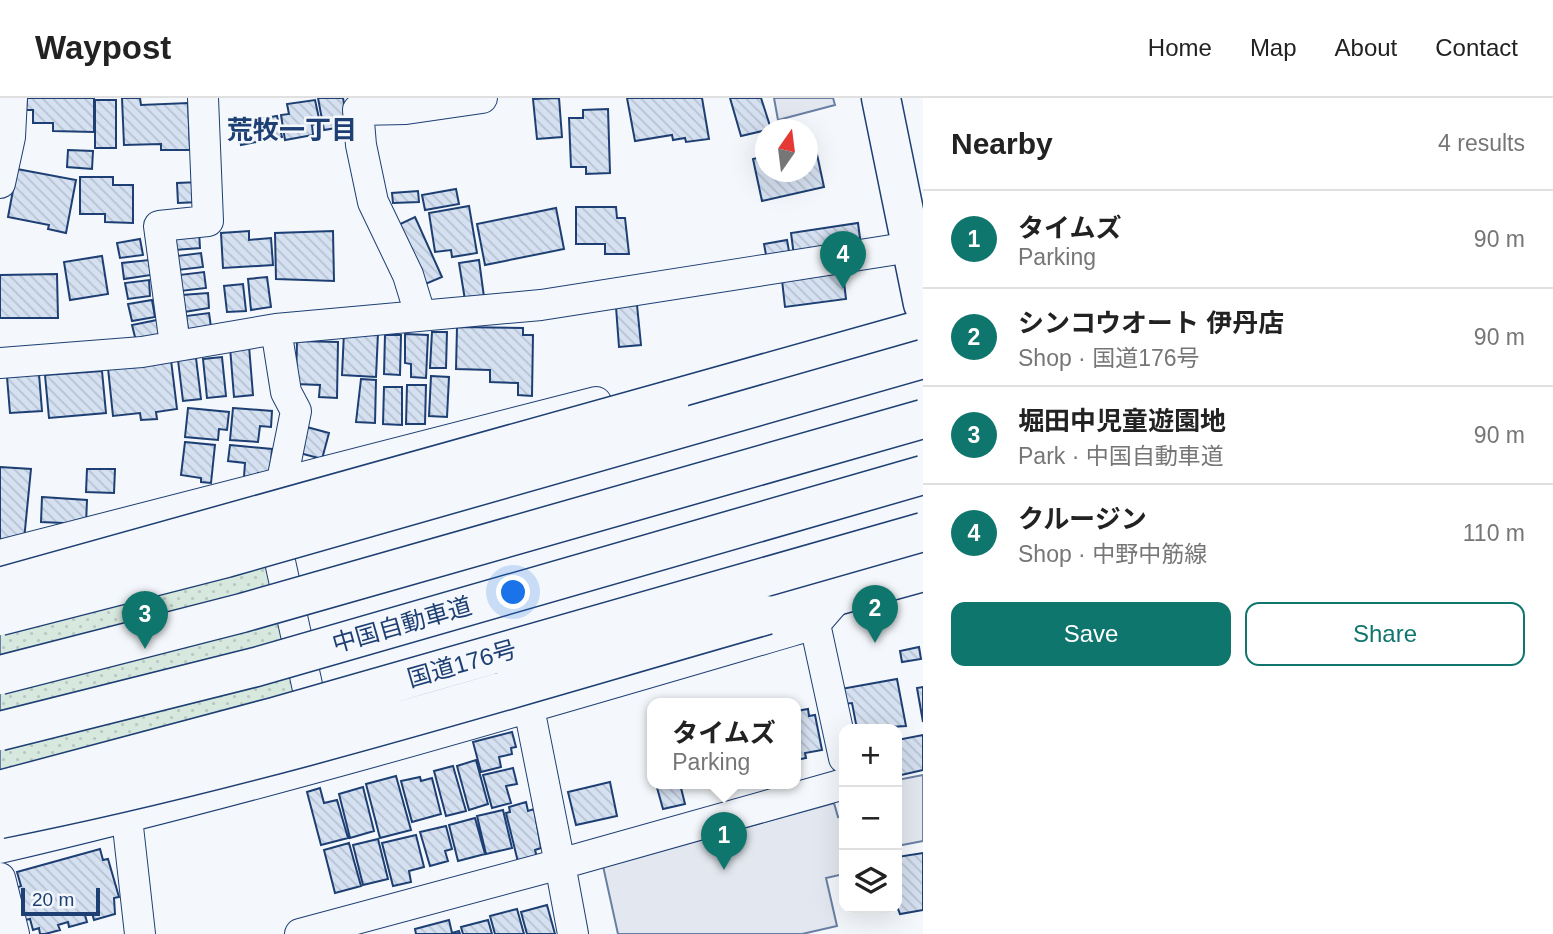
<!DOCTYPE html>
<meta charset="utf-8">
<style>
body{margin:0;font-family:Arial,"Noto Sans JP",sans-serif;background:#f2f2f2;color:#222}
.controls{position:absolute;right:21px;bottom:21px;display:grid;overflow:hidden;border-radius:14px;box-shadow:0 7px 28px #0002}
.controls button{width:63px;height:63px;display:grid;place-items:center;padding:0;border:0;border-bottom:2px solid #e0e0e0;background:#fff;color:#222;font:35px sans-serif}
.compass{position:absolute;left:755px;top:21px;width:63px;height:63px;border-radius:50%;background:#fff;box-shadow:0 7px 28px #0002;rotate:14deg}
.scale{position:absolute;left:21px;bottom:18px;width:79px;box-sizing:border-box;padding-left:7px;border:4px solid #1d3f73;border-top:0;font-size:19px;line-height:24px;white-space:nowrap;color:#1d3f73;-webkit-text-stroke:5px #f4f7fb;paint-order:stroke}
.you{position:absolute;left:514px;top:495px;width:24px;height:24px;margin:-18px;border:5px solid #fff;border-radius:50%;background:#1a73e8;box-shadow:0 0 0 10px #1a73e833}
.badge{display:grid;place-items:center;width:46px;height:46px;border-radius:50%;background:#0f766e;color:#fff;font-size:23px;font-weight:700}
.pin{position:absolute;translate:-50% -58px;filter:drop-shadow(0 2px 4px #0008)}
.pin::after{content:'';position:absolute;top:37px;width:24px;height:21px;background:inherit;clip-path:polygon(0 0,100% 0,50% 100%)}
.popup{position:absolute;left:647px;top:600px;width:154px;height:91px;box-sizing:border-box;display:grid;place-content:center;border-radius:14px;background:#fff;filter:drop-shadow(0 2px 5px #0005);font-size:23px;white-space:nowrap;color:#767676}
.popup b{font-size:26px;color:#222}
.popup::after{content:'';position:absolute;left:50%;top:100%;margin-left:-14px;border:14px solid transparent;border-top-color:#fff}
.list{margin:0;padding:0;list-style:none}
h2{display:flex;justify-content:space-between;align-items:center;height:91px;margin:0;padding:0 28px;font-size:30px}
h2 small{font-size:23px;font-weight:400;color:#767676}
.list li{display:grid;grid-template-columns:46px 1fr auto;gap:21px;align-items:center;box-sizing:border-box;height:98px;padding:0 28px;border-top:2px solid #e0e0e0}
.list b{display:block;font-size:26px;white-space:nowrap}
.list p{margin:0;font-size:23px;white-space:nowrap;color:#767676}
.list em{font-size:23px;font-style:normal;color:#767676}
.actions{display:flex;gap:14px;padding:21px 28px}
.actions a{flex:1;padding:16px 0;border:2px solid #0f766e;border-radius:14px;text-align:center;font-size:24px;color:#0f766e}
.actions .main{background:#0f766e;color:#fff}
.icon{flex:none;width:38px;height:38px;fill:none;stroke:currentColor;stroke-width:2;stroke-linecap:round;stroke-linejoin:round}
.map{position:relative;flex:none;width:923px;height:836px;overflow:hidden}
header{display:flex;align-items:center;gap:42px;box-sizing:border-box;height:98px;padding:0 35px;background:#fff;border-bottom:2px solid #e0e0e0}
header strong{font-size:33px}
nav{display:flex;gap:38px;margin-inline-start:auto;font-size:24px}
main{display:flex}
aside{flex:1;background:#fff}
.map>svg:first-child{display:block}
.park{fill:url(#park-dots);stroke:#687fa3;stroke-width:2}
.parking{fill:#e3e8f0;stroke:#687fa3;stroke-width:2}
.building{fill:url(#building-back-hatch);stroke:#1d3f73;stroke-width:2}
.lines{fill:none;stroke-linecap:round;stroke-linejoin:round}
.minor-casing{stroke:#1d3f73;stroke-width:32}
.major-casing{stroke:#1d3f73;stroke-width:41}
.highway-casing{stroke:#1d3f73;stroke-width:41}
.minor{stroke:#f4f7fb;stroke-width:30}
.major{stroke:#f4f7fb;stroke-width:38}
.highway{stroke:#f4f7fb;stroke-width:38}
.highway-bridge-casing{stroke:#1d3f73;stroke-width:41;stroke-linecap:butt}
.highway-bridge{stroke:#f4f7fb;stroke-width:38}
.labels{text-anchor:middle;stroke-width:5;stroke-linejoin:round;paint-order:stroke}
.street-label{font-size:24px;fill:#1d3f73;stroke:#f4f7fb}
.neighbourhood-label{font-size:26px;font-weight:bold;fill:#1d3f73;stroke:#f4f7fb}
</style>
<header>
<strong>Waypost</strong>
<nav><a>Home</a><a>Map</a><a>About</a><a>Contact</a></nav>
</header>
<main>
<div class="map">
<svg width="923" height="836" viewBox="0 0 923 836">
<defs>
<pattern id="park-dots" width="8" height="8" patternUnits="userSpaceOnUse" patternTransform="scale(1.75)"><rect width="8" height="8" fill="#d7e8df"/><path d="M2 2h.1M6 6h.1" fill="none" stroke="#b8c8c3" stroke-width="1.8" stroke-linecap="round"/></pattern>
<pattern id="building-back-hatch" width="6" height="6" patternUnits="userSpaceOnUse" patternTransform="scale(1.75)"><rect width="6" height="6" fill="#d5e0f0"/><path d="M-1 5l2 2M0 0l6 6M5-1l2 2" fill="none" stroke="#b6c1d1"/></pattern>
</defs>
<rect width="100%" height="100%" fill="#f4f7fb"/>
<path class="park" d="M257,403L310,633L0,706V469Z"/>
<path class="parking" d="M774,0H833L835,7L778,22Z
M923,677V743L897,748V682Z
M834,705L838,719L844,718V776L826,780L837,828L802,836H618L603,768Z"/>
<path class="building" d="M27,0H94V34L53,33V25H33V12H26Z
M122,0H140L141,7L188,5L190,52H161V46L124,47Z
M318,0H343L348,28L324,32Z
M559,0L562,39L537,41L533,1Z
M627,0H702L709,41L686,44L685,40L673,42L672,37L635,43Z
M730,0H761L771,31L741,38Z
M95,2H116V50H95Z
M315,2L320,25L312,27L313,37L285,42L281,17L289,16L287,6Z
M608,11L610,75L586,76V69H571L569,20H583V12Z
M277,18L282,39L241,47L237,25Z
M815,47L824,89L762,103L753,61L766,58V74H808V49Z
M68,52L93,53L92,71L67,69Z
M17,71L76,82L66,135L48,131L49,127L8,119Z
M80,79H113V87H133V125L105,124V116H80Z
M199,84L200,104L178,105L177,85Z
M456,91L459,106L425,112L422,97Z
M418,93L419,104L393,105L392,95Z
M469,108L477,155L452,159L451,152L435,154L429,115Z
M576,109H616L617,120H625L629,156H605V146H576Z
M556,110L564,151L485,167L477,126Z
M415,119L442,179L423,187L396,128Z
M858,125L861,148L794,158L791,135Z
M199,133L200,150L175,152L174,136Z
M249,133V142L271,140L273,167L223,170L221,135Z
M333,133L334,183L276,181L275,135Z
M140,141L143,157L120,160L117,145Z
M787,142L790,159L767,162L764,146Z
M201,155L203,169L178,172L177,158Z
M102,158L108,196L70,202L64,164Z
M149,162L151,177L124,181L122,165Z
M479,162L484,199L465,202L459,165Z
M204,174L206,190L181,193L179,177Z
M843,175L846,201L785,209L782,182Z
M57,176L58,220H0V177Z
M267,179L271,209L251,212L248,181Z
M149,182L150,198L128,201L125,185Z
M243,186L246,213L227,214L224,188Z
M208,195L209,210L184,214L182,197Z
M152,202L155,219L132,223L128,206Z
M637,207L641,247L619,249L616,209Z
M209,215L211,229L188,232L186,218Z
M157,222L160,239L136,243L132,227Z
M457,229L523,230V237H533L532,298L518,297V285L490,284V272L456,271Z
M344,234L378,235L376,279L342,277Z
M432,234H447L446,270H430Z
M405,236L428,237L426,280L411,279V266L405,265Z
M385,237H401L400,277L384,276Z
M297,243L338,244L337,300L319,299L320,287L296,286Z
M249,248L253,297L234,299L230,249Z
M222,259L226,298L207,300L203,261Z
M196,260L201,301L183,303L178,262Z
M171,262L177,311L156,314L157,321L141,322L140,315L113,318L108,270Z
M102,273L106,315L49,320L45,277Z
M39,276L42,313L10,315L7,279Z
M431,278L449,279L447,319L429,318Z
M361,281L376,282L375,325L356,324Z
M407,287H426L425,326H406Z
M384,289H402V327L383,326Z
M188,310L229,314L227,332L219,331L218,342L185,339Z
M233,310L272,313L271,329L260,328L258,344L230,342Z
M303,328L329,335L322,361L296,354Z
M185,344L215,347L211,385L201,384V380L181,377Z
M230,347L272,351L270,376L258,375V381L244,379L245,365L228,363Z
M0,369L31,371L24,442L0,441Z
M87,371H115L114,395L86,394Z
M42,399L87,402L86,426L41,424Z
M919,549L921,561L902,564L900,553Z
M897,581L906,628L857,631L852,605L844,606L841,591Z
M923,589V624L917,590Z
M808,611L809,618L815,617L822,652L805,655L806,660L796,662V613Z
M512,634L516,649L511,650L512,656L499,659L501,669L481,674L473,644Z
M923,637V672L897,678V642Z
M476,662L488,706L469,712L457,668Z
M453,668L466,713L446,718L434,673Z
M513,670L517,686L506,688L511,705L492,710L483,677Z
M396,678L411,732L380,740L366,686Z
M420,679L421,683L432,680L441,716L412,724L401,683Z
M610,684L617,718L576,727L568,694Z
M656,686H680L685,706L663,711Z
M363,689L374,733L350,740L339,696Z
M320,690L324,705L337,702L348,740L321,747L307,694Z
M526,704L528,713L534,711L541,750L535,752L537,759L518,764L506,715L510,714L509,709Z
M503,712L512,750L486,756L477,718Z
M475,720L485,756L458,763L449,727Z
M446,728L452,751L445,753L448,763L430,768L420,734Z
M416,737L424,769L409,773L411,784L393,788L382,745Z
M378,741L388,781L363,787L353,747Z
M349,745L361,788L335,795L324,752Z
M100,751L103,762L108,761L119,799L114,800L115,816L94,822L92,815L85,817L87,824L69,829L68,824L58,827L60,832L45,836H40L39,830L33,832L30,821L25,822L16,790L21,788L17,774Z
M923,755V812L900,816L897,808V759Z
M547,807L555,836H527L521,814Z
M517,811L524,836H495L490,818Z
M449,822L452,835L459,833L460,836H416L415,831Z
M488,822L492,836H463L461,829Z"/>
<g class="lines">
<g class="minor-casing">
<path id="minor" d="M0,85L10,39L12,0
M420,216L408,177L373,104L361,47L358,12L406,11L482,0
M276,231L286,294L296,313L282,383
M175,247L159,128L208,123L203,0
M0,265L142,254L276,231L541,207L911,149
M272,427L316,628
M0,457L596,304
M815,526L844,660
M529,610L560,766L844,686
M127,720L140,836
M0,750C274,686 545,605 815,526L841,496
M0,780L14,836
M300,836L560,766L573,836"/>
</g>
<g class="major-casing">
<path id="major" d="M881,0L923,206"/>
</g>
<g class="highway-casing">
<path id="highway" d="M670,302L923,231
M767,517L923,474"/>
</g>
<use href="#minor" class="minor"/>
<use href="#major" class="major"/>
<use href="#highway" class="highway"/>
<g class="highway-bridge-casing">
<path id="highway-bridge" d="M0,489L670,302
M0,518L226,460L923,261
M0,577L242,515L923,321
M0,633L256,569L923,377
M0,692L274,619L923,434
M0,721C257,670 514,589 767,517"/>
</g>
<use href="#highway-bridge" class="highway-bridge"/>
</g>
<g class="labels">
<g class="street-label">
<text transform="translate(402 527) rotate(-16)" y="8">中国自動車道</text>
<text transform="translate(462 566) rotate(-16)" y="8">国道176号</text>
</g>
<g class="neighbourhood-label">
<text x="292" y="41">荒牧一丁目</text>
</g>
</g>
</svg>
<div class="controls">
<button>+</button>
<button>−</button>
<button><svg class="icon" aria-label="layers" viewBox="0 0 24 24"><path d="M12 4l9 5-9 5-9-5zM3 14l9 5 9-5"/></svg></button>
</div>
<svg class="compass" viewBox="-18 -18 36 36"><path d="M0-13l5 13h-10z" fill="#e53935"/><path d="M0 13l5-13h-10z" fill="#767676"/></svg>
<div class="scale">20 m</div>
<div class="you"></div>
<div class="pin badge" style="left:724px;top:772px">1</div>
<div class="popup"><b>タイムズ</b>Parking</div>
<div class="pin badge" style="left:875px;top:545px">2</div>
<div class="pin badge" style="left:145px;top:551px">3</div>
<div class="pin badge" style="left:843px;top:191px">4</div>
</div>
<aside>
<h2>Nearby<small>4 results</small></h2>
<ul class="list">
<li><span class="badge">1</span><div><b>タイムズ</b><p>Parking</p></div><em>90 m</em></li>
<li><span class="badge">2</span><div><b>シンコウオート 伊丹店</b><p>Shop · 国道176号</p></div><em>90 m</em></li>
<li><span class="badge">3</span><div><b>堀田中児童遊園地</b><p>Park · 中国自動車道</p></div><em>90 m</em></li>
<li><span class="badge">4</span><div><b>クルージン</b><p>Shop · 中野中筋線</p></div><em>110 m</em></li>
</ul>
<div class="actions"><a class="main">Save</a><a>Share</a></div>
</aside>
</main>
